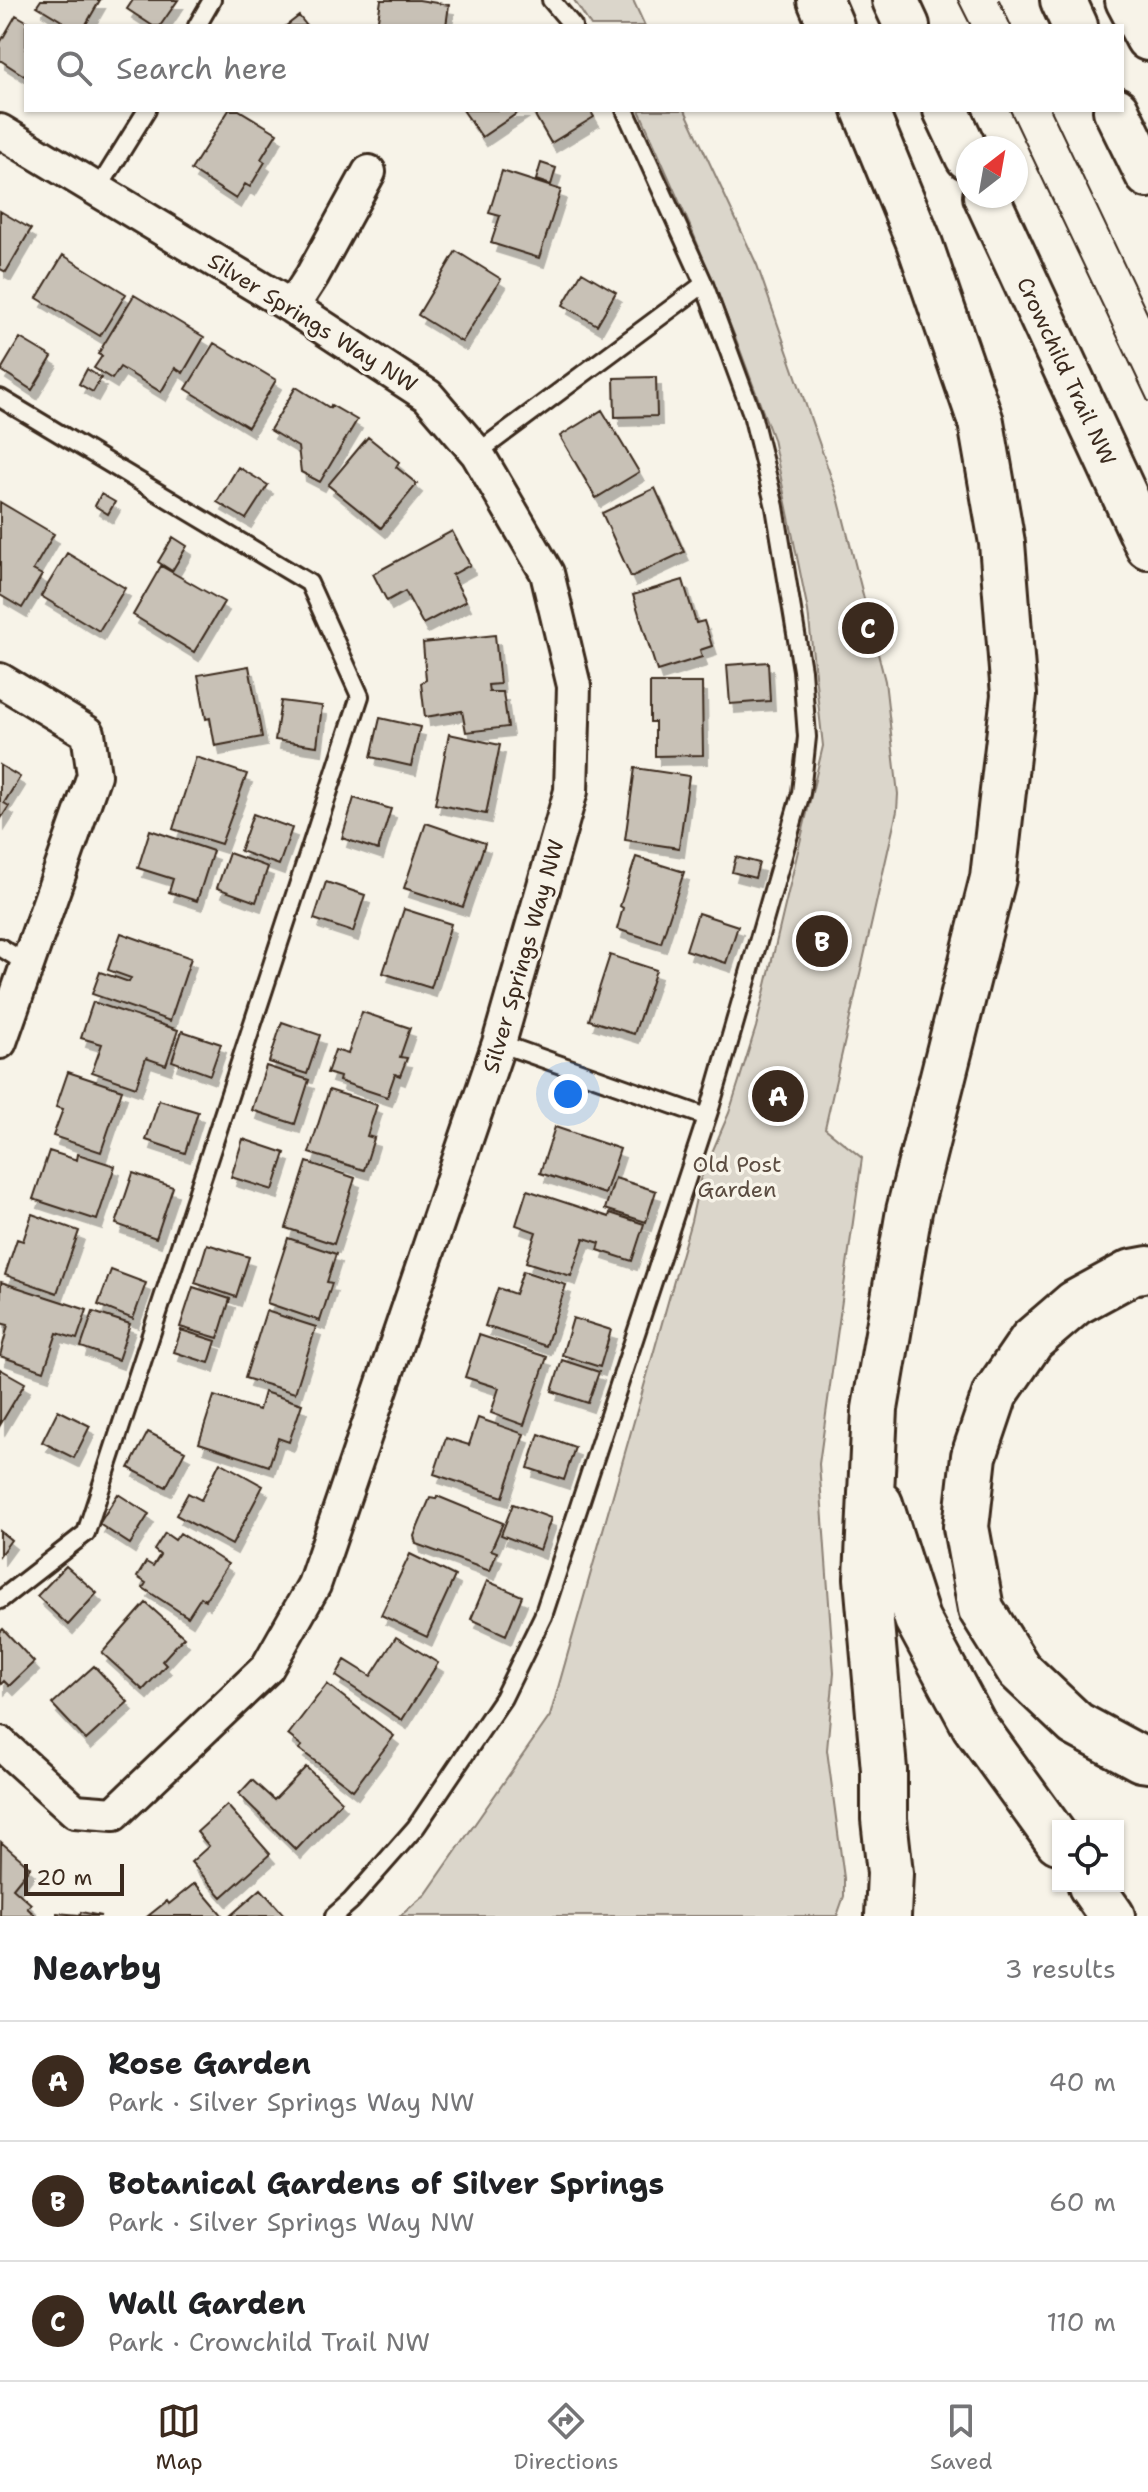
<!DOCTYPE html>
<meta charset="utf-8">
<style>
body{margin:0;font-family:"Shantell Sans",sans-serif;background:#f2f2f2;color:#202124}
.controls{position:absolute;right:24px;bottom:24px;display:grid;overflow:hidden;border-radius:0px;box-shadow:0 2px 6px #0004}
.controls button{width:72px;height:72px;display:grid;place-items:center;padding:0;border:0;border-bottom:2px solid #e0e0e0;background:#fff;color:#202124;font:40px sans-serif}
.compass{position:absolute;left:956px;top:136px;width:72px;height:72px;border-radius:50%;background:#fff;box-shadow:0 2px 6px #0004;rotate:31deg}
.scale{position:absolute;left:24px;bottom:20px;width:100px;box-sizing:border-box;padding-left:8px;border:4px solid #3b2a1e;border-top:0;font-size:22px;line-height:28px;white-space:nowrap;color:#3b2a1e;-webkit-text-stroke:6px #f7f3e8;paint-order:stroke}
.you{position:absolute;left:568px;top:1094px;width:28px;height:28px;margin:-20px;border:6px solid #fff;border-radius:50%;background:#1a73e8;box-shadow:0 0 0 12px #1a73e833}
.badge{display:grid;place-items:center;width:52px;height:52px;border-radius:50%;background:#3b2a1e;color:#fff;font-size:26px;font-weight:700}
.pin{position:absolute;translate:-50% -50%;border:4px solid #fff;box-shadow:0 2px 8px #0006}
.list{margin:0;padding:0;list-style:none}
h2{display:flex;justify-content:space-between;align-items:center;height:104px;margin:0;padding:0 32px;font-size:34px}
h2 small{font-size:26px;font-weight:400;color:#757577}
.list li{display:grid;grid-template-columns:52px 1fr auto;gap:24px;align-items:center;box-sizing:border-box;height:120px;padding:0 32px;border-top:2px solid #e0e0e0}
.list b{display:block;font-size:30px;white-space:nowrap}
.list p{margin:0;font-size:26px;white-space:nowrap;color:#757577}
.list em{font-size:26px;font-style:normal;color:#757577}
.icon{flex:none;width:44px;height:44px;fill:none;stroke:currentColor;stroke-width:2;stroke-linecap:round;stroke-linejoin:round}
.map{position:relative;flex:none;width:1148px;height:1916px;overflow:hidden}
.search{position:absolute;background:#fff;box-shadow:0 2px 6px #0004;left:24px;right:24px;top:24px;height:88px;display:flex;align-items:center;gap:20px;box-sizing:border-box;padding:0 28px;border-radius:0px;color:#757577;font-size:30px}
.sheet{height:464px;background:#fff}
nav{display:flex;justify-content:space-around;align-items:center;box-sizing:border-box;height:112px;border-top:2px solid #e0e0e0;background:#fff;font-size:22px;color:#757577}
nav a{display:grid;justify-items:center;gap:4px}
nav .on{color:#3b2a1e}
.map>svg:first-child{display:block}
.green{fill:#dbd6cb;stroke:#8b8074;stroke-width:2}
.building{fill:#c8c1b6;stroke:#3b2a1e;stroke-width:2;filter:url(#shadow)}
.lines{fill:none;stroke-linecap:round;stroke-linejoin:round}
.service-casing{stroke:#3b2a1e;stroke-width:22}
.minor-casing{stroke:#3b2a1e;stroke-width:38}
.motorway-casing{stroke:#3b2a1e;stroke-width:50}
.service{stroke:#f7f3e8;stroke-width:16}
.minor{stroke:#f7f3e8;stroke-width:32}
.motorway{stroke:#f7f3e8;stroke-width:44}
.tram{stroke:#3b2a1e;stroke-width:2}
.labels{text-anchor:middle;stroke-width:7;stroke-linejoin:round;paint-order:stroke}
.street-label{font-size:22px;fill:#3b2a1e;stroke:#f7f3e8}
.park-label{font-size:22px;fill:#5b4c41;stroke:#f7f3e8}
</style>
<div class="map">
<svg width="1148" height="1916" viewBox="0 0 1148 1916">
<defs>
<filter id="shadow"><feDropShadow dx="5" dy="9" stdDeviation="0" flood-color="#0004"/></filter>
</defs>
<rect width="100%" height="100%" fill="#f7f3e8"/>
<filter id="ink" filterUnits="userSpaceOnUse"><feTurbulence type="fractalNoise" baseFrequency=".0125" numOctaves="2"/><feDisplacementMap in="SourceGraphic" scale="16" xChannelSelector="R" yChannelSelector="G"/><feConvolveMatrix kernelMatrix="1 2 1 2 8 2 1 2 1" color-interpolation-filters="sRGB"/></filter>
<g filter="url(#ink)">
<path class="green" d="M574,0H633L645,26H591Z
M639,110H685L757,265L838,497L885,681L898,794L897,811L825,1128L862,1158L819,1464L834,1672L827,1750L844,1878V1896L837,1916H400L426,1894L550,1716L691,1221L700,1180L729,1113L756,1027L823,746L808,611L773,439L739,347L693,233Z"/>
<path class="building" d="M41,0H100L85,26H70L37,6Z
M133,0H178L160,26H153L127,9Z
M381,0H419L449,5L446,26H377Z
M16,15L35,26H26V77L0,60V43Z
M299,16L307,26H286Z
M229,110H239L277,133L261,159L265,162L250,187L245,184L236,199L191,170Z
M463,110H522L482,137Z
M532,110H590L594,117L551,143Z
M541,163L556,168L551,185L536,180Z
M502,171L561,190L539,258L491,243L500,216L489,213Z
M0,211L31,229L6,272L0,269Z
M456,251L501,279L462,342L418,315Z
M63,255L126,294L100,336L37,298Z
M582,272L616,292L597,325L563,305Z
M134,295L204,337L183,373L175,368L161,392L120,367L112,379L94,368L102,356L98,354Z
M20,338L52,357L32,390L1,370Z
M214,343L276,380L248,427L186,389Z
M87,369L101,378L93,392L79,384Z
M656,377L657,416L615,417L614,378Z
M296,387L330,408L331,405L357,420L320,482L301,472L298,447L270,430Z
M602,410L639,472L596,498L560,436Z
M368,437L399,462L396,467L417,484L381,528L328,485Z
M238,467L268,485L246,519L217,502Z
M655,488L684,552L631,577L602,513Z
M101,494L115,502L108,514L95,506Z
M0,502L54,534L33,570L42,575L22,608L0,595Z
M452,531L470,565L452,575L466,601L423,624L405,591L387,601L373,574Z
M173,537L187,546L172,571L158,562Z
M67,553L125,588L99,631L41,596Z
M161,566L224,602L194,652L133,615Z
M683,580L696,623L704,621L712,646L700,650L702,657L657,671L633,595Z
M495,635L500,684L488,685L489,692H503L508,727L466,732L462,711L425,717L421,683L426,680L423,643Z
M768,662L770,701L730,704L727,665Z
M249,666L262,737L215,746L210,718L206,719L198,675Z
M650,683H702L703,755L655,756V722H650Z
M281,701L322,706L317,746L275,740Z
M380,718L420,727L411,766L371,757Z
M449,734L500,745L486,814L435,804Z
M196,757L247,774L221,844L173,829Z
M0,765L20,777L4,803L9,806L0,820Z
M635,768L689,776L679,848L625,840Z
M354,798L391,809L378,850L342,838Z
M253,814L292,828L279,865L240,851Z
M426,823L485,843L463,907L404,888Z
M150,830L213,851L197,901L169,892L173,879L138,868Z
M229,853L268,867L256,902L217,888Z
M636,857L684,872L661,943L617,929L623,908L620,906Z
M736,857L759,863L755,878L732,872Z
M326,882L365,895L353,932L314,919Z
M404,909L451,924L431,988L383,973Z
M698,913L738,926L726,963L686,950Z
M121,933L191,958L170,1021L92,994L100,972L129,982L131,978L108,970Z
M610,955L656,970L634,1034L589,1020Z
M93,1002L178,1030L166,1065L146,1058L136,1087L92,1072L102,1044L81,1038Z
M362,1012L410,1028L400,1057L407,1058L400,1076L395,1074L387,1097L339,1081L340,1077L327,1073L335,1050L348,1054Z
M282,1022L320,1035L307,1074L269,1062Z
M182,1031L221,1044L210,1075L172,1061Z
M266,1066L309,1080L295,1124L252,1110Z
M68,1072L122,1090L101,1152L53,1136L63,1109L56,1107Z
M329,1090L377,1105L367,1136L374,1138L364,1170L309,1153Z
M159,1100L198,1112L185,1153L146,1140Z
M555,1127L620,1149L605,1194L540,1173Z
M243,1139L285,1153L273,1190L231,1177Z
M49,1151L77,1160L78,1154L115,1166L97,1220L33,1199Z
M307,1162L355,1178L334,1244L286,1228Z
M133,1173L173,1187L156,1238L116,1224Z
M615,1178L656,1191L646,1222L605,1209Z
M527,1190L609,1217L610,1213L644,1224L632,1261L598,1250L600,1243L584,1238L571,1276L526,1262L536,1232L516,1225Z
M32,1214L79,1231L57,1293L5,1275L17,1239L23,1241Z
M288,1238L336,1254L327,1282L332,1283L320,1321L267,1303Z
M207,1244L249,1257L236,1297L195,1283Z
M111,1270L146,1283L133,1319L98,1305Z
M523,1271L566,1285L546,1346L485,1326L498,1288L515,1294Z
M1,1282L87,1310L77,1339L57,1333L44,1371L0,1356L8,1325L0,1323Z
M193,1287L230,1299L218,1338L180,1327Z
M266,1311L316,1327L295,1393L245,1378Z
M93,1312L130,1324L118,1360L81,1347Z
M573,1318L611,1330L600,1367L562,1355Z
M181,1330L216,1341L209,1363L174,1352Z
M479,1335L547,1357L524,1425L491,1413L499,1388L465,1377Z
M562,1360L599,1372L588,1403L552,1391Z
M0,1369L25,1383L0,1425Z
M264,1392L302,1404L289,1442L278,1438L269,1466L199,1443L214,1396L259,1410Z
M58,1410L90,1426L74,1458L42,1442Z
M478,1418L524,1434L503,1497L434,1474L446,1438L469,1445Z
M148,1432L185,1451L166,1487L129,1468Z
M539,1434L575,1447L564,1480L528,1468Z
M220,1462L263,1486L232,1545L176,1515L188,1493L201,1500Z
M118,1494L149,1514L130,1544L99,1524Z
M437,1496L503,1523L491,1550L497,1552L490,1571L416,1544L414,1536L430,1498L436,1499Z
M513,1504L551,1518L540,1550L501,1535Z
M0,1531L11,1540L0,1555Z
M165,1533L175,1540L180,1533L228,1564L205,1600L201,1597L188,1617L143,1588L146,1583L137,1577L146,1562L153,1566L160,1555L154,1550Z
M410,1554L455,1576L427,1637L381,1615Z
M66,1566L97,1593L68,1625L37,1596Z
M487,1581L522,1596L506,1635L471,1619Z
M146,1603L184,1637L162,1661L166,1665L143,1690L102,1653Z
M3,1629L34,1662L9,1686L4,1681L0,1685V1632Z
M396,1637L438,1663L402,1720L336,1676L345,1660L371,1676Z
M94,1666L128,1702L86,1740L52,1704Z
M327,1684L394,1736L353,1790L299,1749L302,1746L288,1735Z
M306,1767L342,1801L296,1850L239,1794L252,1780L274,1800Z
M227,1805L270,1854L222,1897L191,1862L209,1846L197,1832Z
M1,1842L30,1867L13,1888L31,1904L27,1908L36,1916H0Z
M195,1883L223,1916H148L167,1901L169,1904Z
M261,1889L285,1916H230Z
M81,1912L101,1916H57V1913L80,1915Z"/>
<g class="lines">
<g class="service-casing">
<path id="service" d="M551,0L573,26
M197,26L212,0
M625,110L704,284
M98,189L147,110
M0,398L309,583L360,696L86,1533L0,1600
M0,947L27,964
M499,1043L707,1117
M334,1916L351,1901L416,1827L503,1698L543,1616L711,1105L801,793L807,737L802,670L775,507L752,414L704,284L477,453"/>
</g>
<g class="minor-casing">
<path id="minor" d="M0,131L292,307L428,396L477,453L547,573L574,686L571,791L499,1043L314,1585L267,1668L114,1814L75,1811L0,1743
M292,307L312,276L369,172
M0,680L88,733L94,775L0,1042"/>
</g>
<g class="motorway-casing">
<path id="motorway" d="M820,0L831,26
M895,0L907,26
M1063,0L1075,26
M1128,0L1148,38
M865,110L919,242L981,422L1002,543L1014,695L993,878L909,1211L875,1409L867,1578L884,1770V1819L890,1873L888,1916
M946,110L968,157
M1116,110L1148,175
M986,196L1148,546
M1148,1269L1132,1272L1075,1303L1032,1340L995,1394L974,1456L966,1527L981,1609L1019,1670L1076,1724L1141,1759L1148,1760
M880,1504L917,1619L974,1725L1058,1841
M1091,1886L1112,1916"/>
</g>
<use href="#service" class="service"/>
<use href="#minor" class="minor"/>
<use href="#motorway" class="motorway"/>
<path class="tram" d="M958,0L971,26
M999,0L1011,26
M1010,110L1148,401
M1051,110L1148,315"/>
</g>
</g>
<g class="labels">
<g class="street-label">
<text transform="translate(313 322) rotate(32)" y="8">Silver Springs Way NW</text>
<text transform="translate(1067 371) rotate(65)" y="8">Crowchild Trail NW</text>
<text transform="translate(523 956) rotate(-74)" y="8">Silver Springs Way NW</text>
</g>
<g class="park-label">
<text x="737" y="1172">Old Post<tspan x="737" dy="25">Garden</tspan></text>
</g>
</g>
</svg>
<div class="controls">
<button><svg class="icon" aria-label="locate" viewBox="0 0 24 24"><circle cx="12" cy="12" r="6"/><path d="M12 2v4M12 18v4M2 12h4M18 12h4"/></svg></button>
</div>
<svg class="compass" viewBox="-18 -18 36 36"><path d="M0-13l5 13h-10z" fill="#e53935"/><path d="M0 13l5-13h-10z" fill="#757577"/></svg>
<div class="scale">20 m</div>
<div class="you"></div>
<div class="pin badge" style="left:778px;top:1096px">A</div>
<div class="pin badge" style="left:822px;top:941px">B</div>
<div class="pin badge" style="left:868px;top:628px">C</div>
<div class="search"><svg class="icon" aria-label="search" viewBox="0 0 24 24"><circle cx="10" cy="10" r="6"/><path d="M15 15l6 6"/></svg>Search here</div>
</div>
<section class="sheet">
<h2>Nearby<small>3 results</small></h2>
<ul class="list">
<li><span class="badge">A</span><div><b>Rose Garden</b><p>Park · Silver Springs Way NW</p></div><em>40 m</em></li>
<li><span class="badge">B</span><div><b>Botanical Gardens of Silver Springs</b><p>Park · Silver Springs Way NW</p></div><em>60 m</em></li>
<li><span class="badge">C</span><div><b>Wall Garden</b><p>Park · Crowchild Trail NW</p></div><em>110 m</em></li>
</ul>
</section>
<nav>
<a class="on"><svg class="icon" aria-label="map" viewBox="0 0 24 24"><path d="M3 6l6-2 6 2 6-2v14l-6 2-6-2-6 2zM9 4v14M15 6v14"/></svg>Map</a>
<a><svg class="icon" aria-label="directions" viewBox="0 0 24 24"><path d="M12 3l9 9-9 9-9-9zM9 14v-3h6M13 9l2 2-2 2"/></svg>Directions</a>
<a><svg class="icon" aria-label="saved" viewBox="0 0 24 24"><path d="M7 4h10v16l-5-4-5 4z"/></svg>Saved</a>
</nav>
